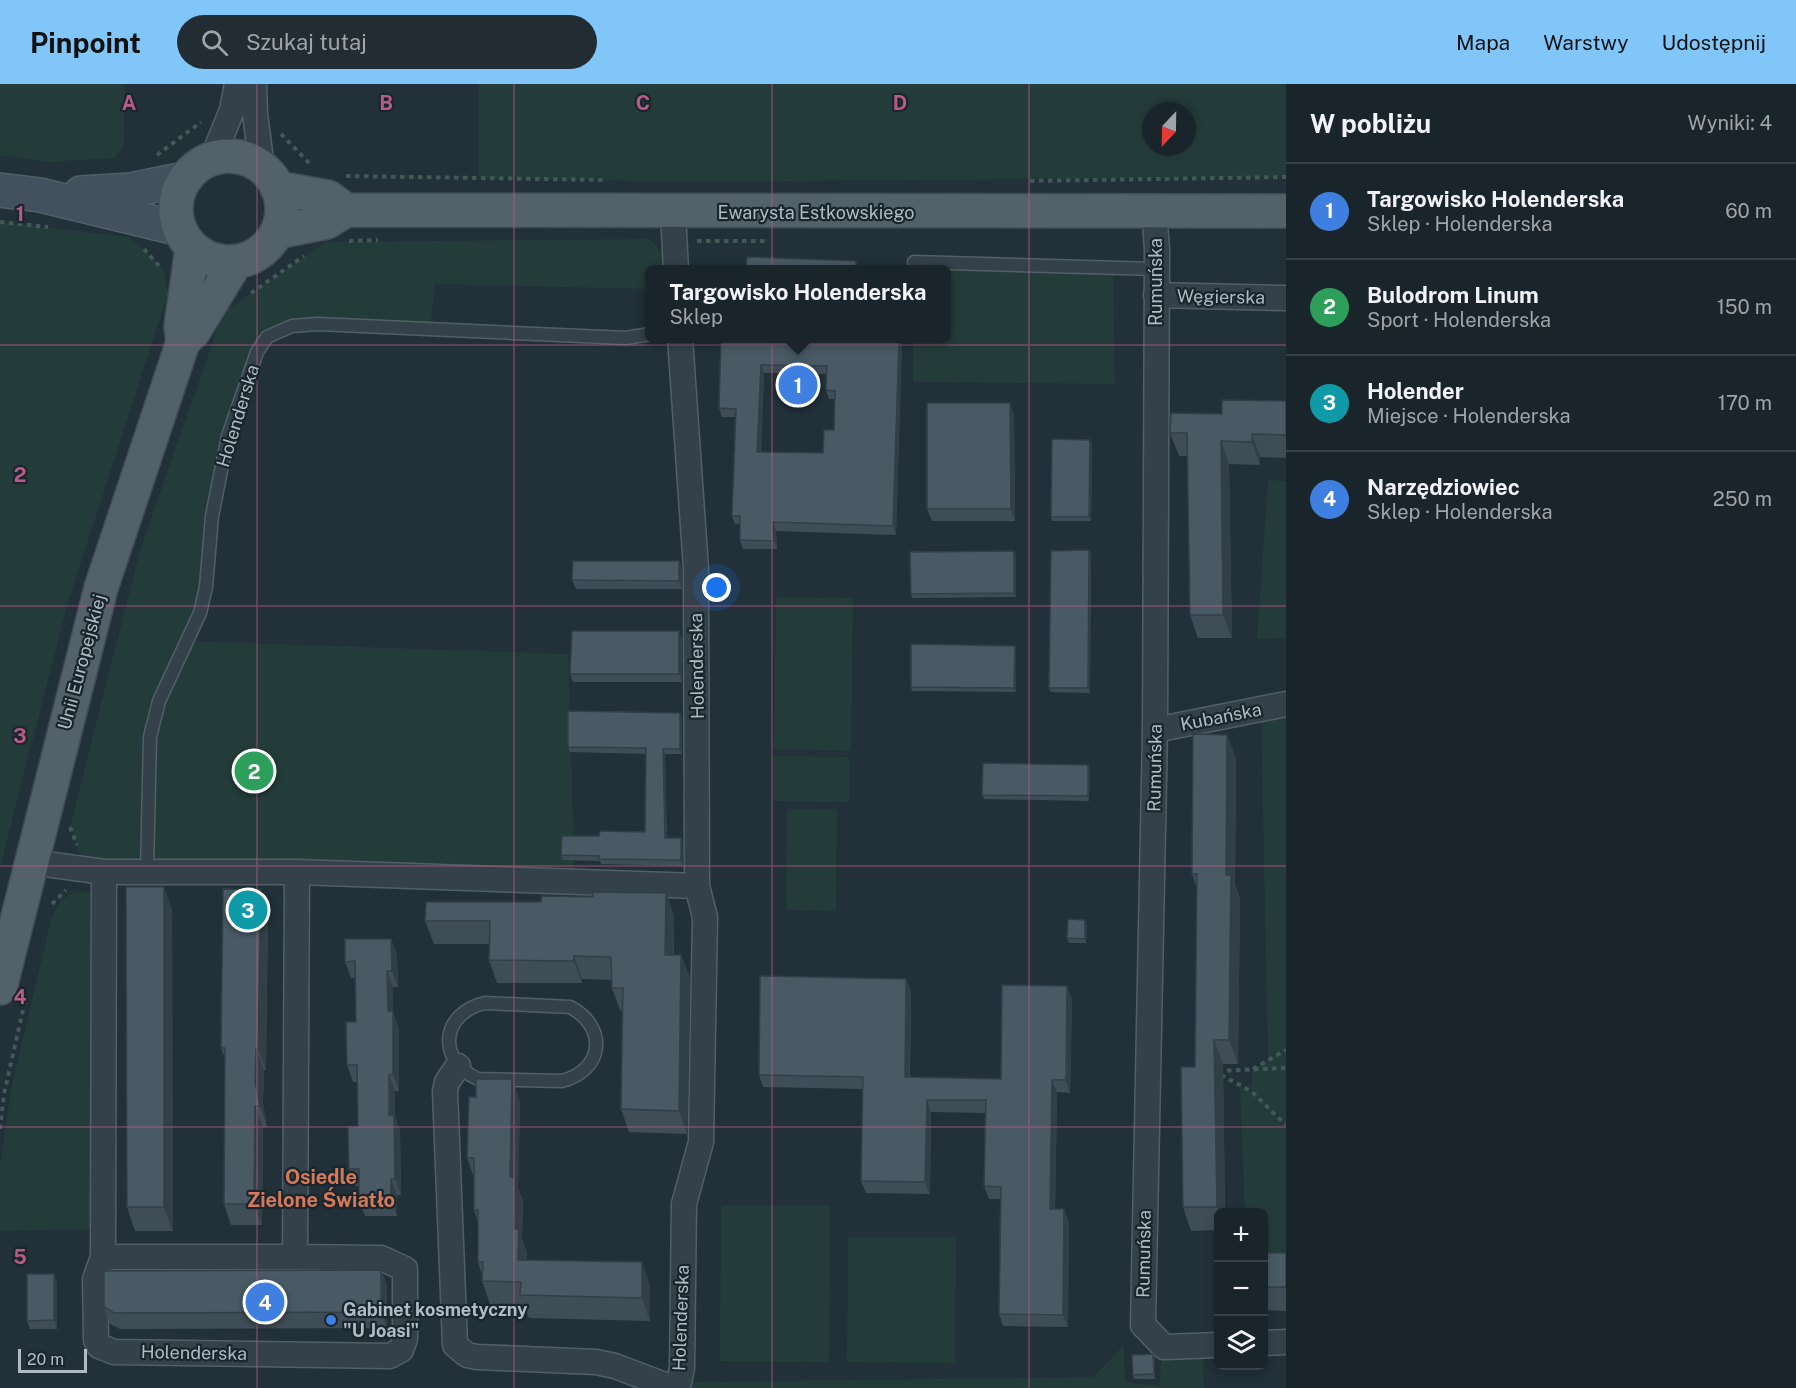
<!DOCTYPE html>
<html lang="pl">
<meta charset="utf-8">
<style>
body{margin:0;font-family:"Public Sans",sans-serif;background:#222c33;color:#f1f3f6}
.controls{position:absolute;right:18px;bottom:18px;display:grid;overflow:hidden;border-radius:9px;box-shadow:0 3px 9px #0003}
.controls button{width:54px;height:54px;display:grid;place-items:center;padding:0;border:0;border-bottom:2px solid #374147;background:#19242b;color:#f1f3f6;font:30px sans-serif}
.compass{position:absolute;left:1142px;top:18px;width:54px;height:54px;border-radius:50%;background:#19242b;box-shadow:0 3px 9px #0003;rotate:202deg}
.scale{position:absolute;left:18px;bottom:15px;width:69px;box-sizing:border-box;padding-left:6px;border:3px solid #afbcc6;border-top:0;font-size:16px;line-height:21px;white-space:nowrap;color:#afbcc6;-webkit-text-stroke:4px #1a262e;paint-order:stroke}
.you{position:absolute;left:717px;top:504px;width:21px;height:21px;margin:-15px;border:4px solid #fff;border-radius:50%;background:#1a73e8;box-shadow:0 0 0 9px #1a73e833}
.badge{display:grid;place-items:center;width:39px;height:39px;border-radius:50%;background:#81c6f9;color:#fff;font-size:20px;font-weight:700}
.pin{position:absolute;translate:-50% -50%;border:3px solid #fff;box-shadow:0 2px 6px #0006}
.popup{position:absolute;left:645px;top:181px;width:306px;height:78px;box-sizing:border-box;display:grid;place-content:center;border-radius:9px;background:#19242b;filter:drop-shadow(0 2px 4px #0005);font-size:20px;white-space:nowrap;color:#9fa4a9}
.popup b{font-size:22px;color:#f1f3f6}
.popup::after{content:'';position:absolute;left:50%;top:100%;margin-left:-12px;border:12px solid transparent;border-top-color:#19242b}
.list{margin:0;padding:0;list-style:none}
h2{display:flex;justify-content:space-between;align-items:center;height:78px;margin:0;padding:0 24px;font-size:26px}
h2 small{font-size:20px;font-weight:400;color:#9fa4a9}
.list li{display:grid;grid-template-columns:39px 1fr auto;gap:18px;align-items:center;box-sizing:border-box;height:96px;padding:0 24px;border-top:2px solid #374147}
.list b{display:block;font-size:22px;white-space:nowrap}
.list p{margin:0;font-size:20px;white-space:nowrap;color:#9fa4a9}
.list em{font-size:20px;font-style:normal;color:#9fa4a9}
.icon{flex:none;width:33px;height:33px;fill:none;stroke:currentColor;stroke-width:2;stroke-linecap:round;stroke-linejoin:round}
.map{position:relative;flex:none;width:1286px;height:1304px;overflow:hidden}
header{display:flex;align-items:center;gap:36px;box-sizing:border-box;height:84px;padding:0 30px;background:#81c6f9;color:#111}
header strong{font-size:28px}
nav{display:flex;gap:33px;margin-inline-start:auto;font-size:21px}
.search{width:420px;height:54px;background:#222c33;display:flex;align-items:center;gap:15px;box-sizing:border-box;padding:0 21px;border-radius:33px;color:#9fa4a9;font-size:22px}
main{display:flex}
aside{flex:1;background:#19242b}
.map>svg:first-child{display:block}
.green{fill:#243c39;fill-rule:evenodd}
.lines{fill:none;stroke-linecap:round;stroke-linejoin:round}
.lane-casing{stroke:#525f67;stroke-width:15}
.street-casing{stroke:#525f67;stroke-width:27}
.secondary-casing{stroke:#525f67;stroke-width:36}
.primary-casing{stroke:#414d56;stroke-width:36}
.path{stroke:#425957;stroke-width:4;stroke-dasharray:4.5 4.5;stroke-linecap:butt}
.lane{stroke:#34414a;stroke-width:12}
.street{stroke:#34414a;stroke-width:24}
.secondary{stroke:#42515d;stroke-width:33}
.primary{stroke:#52616a;stroke-width:33}
.wall{fill:#3f4d57;fill-rule:evenodd}
.shaded-wall{fill:#333f47}
.building{fill:#495a65;stroke:#333f47;stroke-width:1.5;fill-rule:evenodd}
.grid{fill:none;stroke:#ba5a86;stroke-width:1.5;stroke-opacity:0.55}
.shop-dot{fill:#3f7fe0;stroke:#1a262e;stroke-width:2}
.labels{text-anchor:middle;stroke-width:4.5;stroke-linejoin:round;paint-order:stroke}
.street-label{font-size:18px;fill:#afbcc6;stroke:#1a262e}
.poi-label{font-size:18px;font-weight:bold;fill:#afbcc6;stroke:#1a262e;text-anchor:start}
.neighbourhood-label{font-size:20px;font-weight:bold;fill:#d5795b;stroke:#1a262e}
.grid-label{font-size:20px;text-anchor:middle;font-weight:bold;fill:#ba5a86;stroke:#1a262e;stroke-width:4.5;stroke-linejoin:round;paint-order:stroke}
</style>
<header>
<strong>Pinpoint</strong>
<div class="search"><svg class="icon" aria-label="search" viewBox="0 0 24 24"><circle cx="10" cy="10" r="6"/><path d="M15 15l6 6"/></svg>Szukaj tutaj</div>
<nav><a>Mapa</a><a>Warstwy</a><a>Udostępnij</a></nav>
</header>
<main>
<div class="map">
<svg width="1286" height="1304" viewBox="0 0 1286 1304">
<rect width="100%" height="100%" fill="#213039"/>
<path class="green" d="M0,0H125L124,62L114,74L47,78L0,71Z
M479,0H1286V93L685,98L479,94ZM1151,27H1187V63H1151Z
M0,138L129,153L157,177L164,188L168,209L67,522L0,783Z
M649,155C659,163 666,172 663,185L650,186L648,205L435,200L430,245L318,240L267,253L228,352L206,503L189,557L568,570L575,798L75,785L79,769L70,742L141,463L223,229L326,158Z
M914,178L1113,184L1115,300L913,298V255L946,254V186L914,185Z
M1268,396L1286,397V554L1257,555Z
M776,513L853,514L851,667L774,665Z
M1286,620V1173H1264V1128H1245L1240,1002L1251,1007L1252,985L1268,976L1261,625Z
M773,672L849,673V718L773,717Z
M787,725H837L836,827L786,826Z
M104,807L103,1145L0,1147V1082L11,1006L51,836C63,806 73,807 104,807Z
M721,1121H830L829,1278L720,1277Z
M848,1153H956L955,1279L847,1278Z
M1124,1261L1125,1298L1160,1302L1161,1270L1202,1261L1204,1304H685L690,1298L1093,1293Z"/>
<g class="lines">
<g class="lane-casing">
<path id="lane" d="M914,178L1156,185
M147,787L150,653L159,617L200,529L206,503L212,432L228,352L257,268L267,253L292,242L318,240L626,254L650,250
M485,919L570,923C608,943 604,986 562,997L478,995C436,976 441,929 485,919Z"/>
</g>
<g class="street-casing">
<path id="street" d="M254,0L255,30L262,84
M212,75L232,26L237,0
M1154,127L1157,165L1155,646L1143,1241L1164,1263L1218,1261
M673,129L676,186
M1156,211L1286,214
M680,254L696,485L697,802
M1155,646L1286,620
M31,778L104,788H297L697,802L705,833L701,1058L684,1120L682,1284L679,1298L672,1302L665,1301L615,1282L596,1278L477,1273L467,1271L455,1261L445,1007L447,998L458,982
M103,1173L104,788
M295,1173L381,1174L405,1185V1255L401,1266L390,1272L114,1268L99,1262L96,1256L95,1195L103,1173H295L297,788
M1264,1259L1286,1258"/>
</g>
<g class="secondary-casing">
<path id="secondary" d="M0,106L40,111L180,145
M81,109L131,106L185,95"/>
</g>
<g class="primary-casing">
<path id="primary" d="M176 125a53 53 0 1 1 106 0a53 53 0 1 1-106 0Z
M277,104L328,113L346,126
M277,148L327,138L346,126L1286,127
M183,258L181,243L192,164
M0,904L101,504L183,258L194,247L236,178"/>
</g>
<path class="path" d="M281,50L311,81
M157,71L201,38
M346,92L606,96
M1030,97L1286,93
M0,138L48,143
M349,157L378,156
M697,157H765
M144,165L161,184
M251,209L304,172
M70,743L77,761
M52,820L66,806
M1253,985L1286,966
M1218,987L1286,984
M1221,991L1251,1007L1286,1041
M0,1045L4,1010L25,917"/>
<use href="#lane" class="lane"/>
<use href="#street" class="street"/>
<use href="#secondary" class="secondary"/>
<use href="#primary" class="primary"/>
</g>
<path class="wall" d="M721,255H902L896,451L776,447L777,465H743L740,456V440H735L732,432L735,333H722L719,324ZM764,289L827,290L826,306L829,315H835L834,346L823,369L761,368Z
M1286,317V374L1260,373V381L1229,380L1232,554H1198L1190,531L1187,372H1179L1170,349L1222,330Z
M1014,331L1015,437H932L927,425Z
M1092,360L1091,437H1052L1051,433Z
M1089,466L1091,471L1090,609L1051,608L1049,604Z
M1014,467L1016,471V513L912,514L911,510Z
M679,477L682,486V505H576L572,496Z
M682,555V598H573L570,590Z
M1016,566V608L912,607L911,603Z
M682,634V670H665L667,754H681L683,760V782L601,780L600,777L563,776L561,771L599,752L645,748L646,670L570,668L568,663Z
M1227,651L1236,675L1235,801L1240,814L1238,980H1223L1225,1128H1218V1146L1191,1147L1183,1123L1195,983L1197,804L1192,790Z
M1088,681L1090,685L1089,717L984,715L982,711Z
M164,803L172,827L173,1147H135L127,1123Z
M666,809L674,832V871H681L690,894L687,1050L629,1048L621,1025L622,927L620,926L612,904L611,896L582,895V899H497L489,876V860H434L425,837L541,818L593,813Z
M268,827L266,986H264L263,1019L267,1043H263L262,1141H231L224,1120L225,975L221,964Z
M1087,840L1086,859H1069L1067,854Z
M391,855L397,871L398,903H393V929L399,944V1007H395V1033L400,1047L401,1111H397V1132H365L359,1116V1102H355L349,1085L358,1042L357,998H353L347,981L356,938L355,894H351L345,878Z
M906,895L911,908L910,993L1001,995L1072,915L1070,1009L1057,1008L1055,1125L1069,1138L1068,1243L1003,1242L999,1230L1000,1115H989L984,1102L985,1029L931,1028L930,1110L866,1109L861,1097L863,1005L763,1003L759,991Z
M512,995L520,1018L518,1104L523,1116L522,1155L527,1168V1176L650,1201V1237L529,1234L524,1221L490,1220L482,1197V1191L478,1178V1138L474,1126V1094L467,1074L476,1013Z
M1263,1169H1286V1227L1263,1226Z
M381,1186L387,1202V1244L120,1245L110,1240L104,1223Z
M54,1190L57,1199V1245H30L27,1237Z
M1155,1275V1295H1134L1133,1291Z"/>
<path class="shaded-wall" d="M899,255H902L896,451L893,442Z
M761,281L764,289L760,376L757,368Z
M1010,319L1014,331L1015,437L1011,425Z
M1252,350L1260,373V381L1252,358Z
M1090,356L1092,360L1091,437L1089,433Z
M1221,357L1229,380L1232,554L1223,531Z
M773,438L776,447L777,465L774,457Z
M1089,466L1091,471L1090,609L1088,604Z
M1014,467L1016,471V513L1014,509Z
M679,477L682,486V505L679,497Z
M679,547L682,555V598L679,590Z
M1015,562L1016,566V608L1014,604Z
M680,629L682,634V670L680,665Z
M1227,651L1236,675L1235,801L1240,814L1238,980L1229,956L1226,791Z
M663,665L665,670L667,759L665,754Z
M1088,681L1090,685L1089,717L1088,712Z
M681,754L683,760V782L681,776Z
M164,803L172,827L173,1147L164,1123Z
M261,806L268,827L266,986L258,965Z
M666,809L674,832L673,894L665,871Z
M1085,836L1087,840L1086,859L1085,855Z
M391,855L397,871L398,903L392,887Z
M681,871L690,894L687,1050L679,1027Z
M574,872L582,895V899L574,877Z
M387,887L393,903V929L399,944V1007L393,990L388,927Z
M906,895L911,908L909,1006L905,993Z
M1067,902L1072,915L1070,1009L1066,996Z
M1214,956L1223,980L1225,1128H1219L1217,1123Z
M256,965L264,986L263,1019L267,1043L260,1022L255,998Z
M389,991L395,1007V1033L400,1047L401,1111L395,1095L389,1031Z
M512,995L520,1018L518,1104L523,1116L522,1155L527,1168V1198L518,1176L514,1145L510,1093Z
M1052,996L1057,1008L1055,1137L1050,1125Z
M927,1016L931,1028L930,1110L925,1098Z
M255,1022L263,1043L262,1141L254,1120Z
M391,1095L397,1111V1132L391,1115Z
M1064,1125L1069,1138L1068,1243L1063,1231Z
M642,1178L650,1201V1237L642,1214Z
M381,1186L387,1202V1244L381,1228Z
M54,1190L57,1199V1245L54,1236Z
M1153,1270L1155,1275V1295L1154,1290Z"/>
<path class="building" d="M747,173L856,177V186H746Z
M721,255H899L893,442L773,438L774,457L740,456V432H732L736,325L719,324ZM761,281L827,282L826,306L835,307L834,346H824L823,369L757,368Z
M1222,316L1286,317V351L1252,350V358L1221,357L1223,531H1190L1187,349H1170L1171,329L1222,330Z
M927,319H1010L1011,425H927Z
M1052,355L1090,356L1089,433H1051Z
M1089,466L1088,604H1049L1051,467Z
M1014,467V509L911,510L910,468Z
M573,477H679V497L572,496Z
M572,547H679V590H570Z
M911,560L1015,562L1014,604L911,603Z
M568,627L680,629V665H663L665,754H681V776L599,775V772L561,771L562,752H599L600,747L645,748L646,664L568,663Z
M1193,650L1227,651L1226,791H1231L1229,956H1214L1217,1123H1183L1181,983H1195L1197,790H1192Z
M983,679L1088,681V712L982,711Z
M126,803H164V1123H127Z
M223,805L261,806L258,965H256L255,998L260,1022H255L254,1120H224L225,964H221Z
M593,808L666,809L665,871H681L679,1027L621,1025L623,904H612L611,873L574,872V877L489,876L490,837H425L426,818H541L542,812L593,813Z
M1068,835L1085,836V855L1067,854Z
M345,855H391L392,887H387L388,927H393V990L389,991V1031H394L395,1095H391V1115L359,1116V1085H349L348,1043L358,1042L357,981H347L346,938H356L355,877L345,878Z
M760,892L906,895L905,993L1001,995L1002,901L1067,902L1066,996H1052L1050,1125H1064L1063,1231L999,1230L1001,1103L984,1102L986,1016H927L925,1098L861,1097L863,993L759,991Z
M476,995H512L510,1093L515,1094L514,1145H519L518,1176L642,1178V1214L520,1211L521,1198L482,1197L483,1178H478V1126H474V1074H467L469,1013H476Z
M1216,1168H1218V1202H1216Z
M1263,1169H1286V1203H1263Z
M381,1186V1228L114,1229L104,1223V1187Z
M27,1190H54V1236L27,1237Z
M1153,1270L1154,1290L1133,1291L1132,1271Z"/>
<path class="grid" d="M257,0V1304M514,0V1304M772,0V1304M1029,0V1304M0,261H1286M0,522H1286M0,782H1286M0,1043H1286"/>
<circle class="shop-dot" cx="331" cy="1236" r="6"/>
<g class="labels">
<g class="street-label">
<text x="816" y="135">Ewarysta Estkowskiego</text>
<text transform="translate(1156 198) rotate(-90)" y="6">Rumuńska</text>
<text transform="translate(1221 213) rotate(1)" y="6">Węgierska</text>
<text transform="translate(238 332) rotate(-73)" y="6">Holenderska</text>
<text transform="translate(82 578) rotate(-75)" y="6">Unii Europejskiej</text>
<text transform="translate(697 582) rotate(-91)" y="6">Holenderska</text>
<text transform="translate(1221 633) rotate(-11)" y="6">Kubańska</text>
<text transform="translate(1155 684) rotate(-89)" y="6">Rumuńska</text>
<text transform="translate(1144 1170) rotate(-89)" y="6">Rumuńska</text>
<text transform="translate(681 1234) rotate(-88)" y="6">Holenderska</text>
<text transform="translate(194 1269) rotate(1)" y="6">Holenderska</text>
</g>
<g class="poi-label">
<text x="343" y="1232">Gabinet kosmetyczny<tspan x="343" dy="21">"U Joasi"</tspan></text>
</g>
<g class="neighbourhood-label">
<text x="321" y="1100">Osiedle<tspan x="321" dy="23">Zielone Światło</tspan></text>
</g>
</g>
<g class="grid-label">
<text x="129" y="26">A</text>
<text x="386" y="26">B</text>
<text x="643" y="26">C</text>
<text x="900" y="26">D</text>
<text x="20" y="137">1</text>
<text x="20" y="398">2</text>
<text x="20" y="659">3</text>
<text x="20" y="920">4</text>
<text x="20" y="1180">5</text>
</g>
</svg>
<div class="controls">
<button>+</button>
<button>−</button>
<button><svg class="icon" aria-label="layers" viewBox="0 0 24 24"><path d="M12 4l9 5-9 5-9-5zM3 14l9 5 9-5"/></svg></button>
</div>
<svg class="compass" viewBox="-18 -18 36 36"><path d="M0-13l5 13h-10z" fill="#e53935"/><path d="M0 13l5-13h-10z" fill="#9fa4a9"/></svg>
<div class="scale">20 m</div>
<div class="you"></div>
<div class="pin badge" style="left:798px;top:301px;background:#3f7fe0">1</div>
<div class="popup"><b>Targowisko Holenderska</b>Sklep</div>
<div class="pin badge" style="left:254px;top:687px;background:#2e9e5b">2</div>
<div class="pin badge" style="left:248px;top:826px;background:#0f9aa8">3</div>
<div class="pin badge" style="left:265px;top:1218px;background:#3f7fe0">4</div>
</div>
<aside>
<h2>W pobliżu<small>Wyniki: 4</small></h2>
<ul class="list">
<li><span class="badge" style="background:#3f7fe0">1</span><div><b>Targowisko Holenderska</b><p>Sklep · Holenderska</p></div><em>60 m</em></li>
<li><span class="badge" style="background:#2e9e5b">2</span><div><b>Bulodrom Linum</b><p>Sport · Holenderska</p></div><em>150 m</em></li>
<li><span class="badge" style="background:#0f9aa8">3</span><div><b>Holender</b><p>Miejsce · Holenderska</p></div><em>170 m</em></li>
<li><span class="badge" style="background:#3f7fe0">4</span><div><b>Narzędziowiec</b><p>Sklep · Holenderska</p></div><em>250 m</em></li>
</ul>
</aside>
</main>
